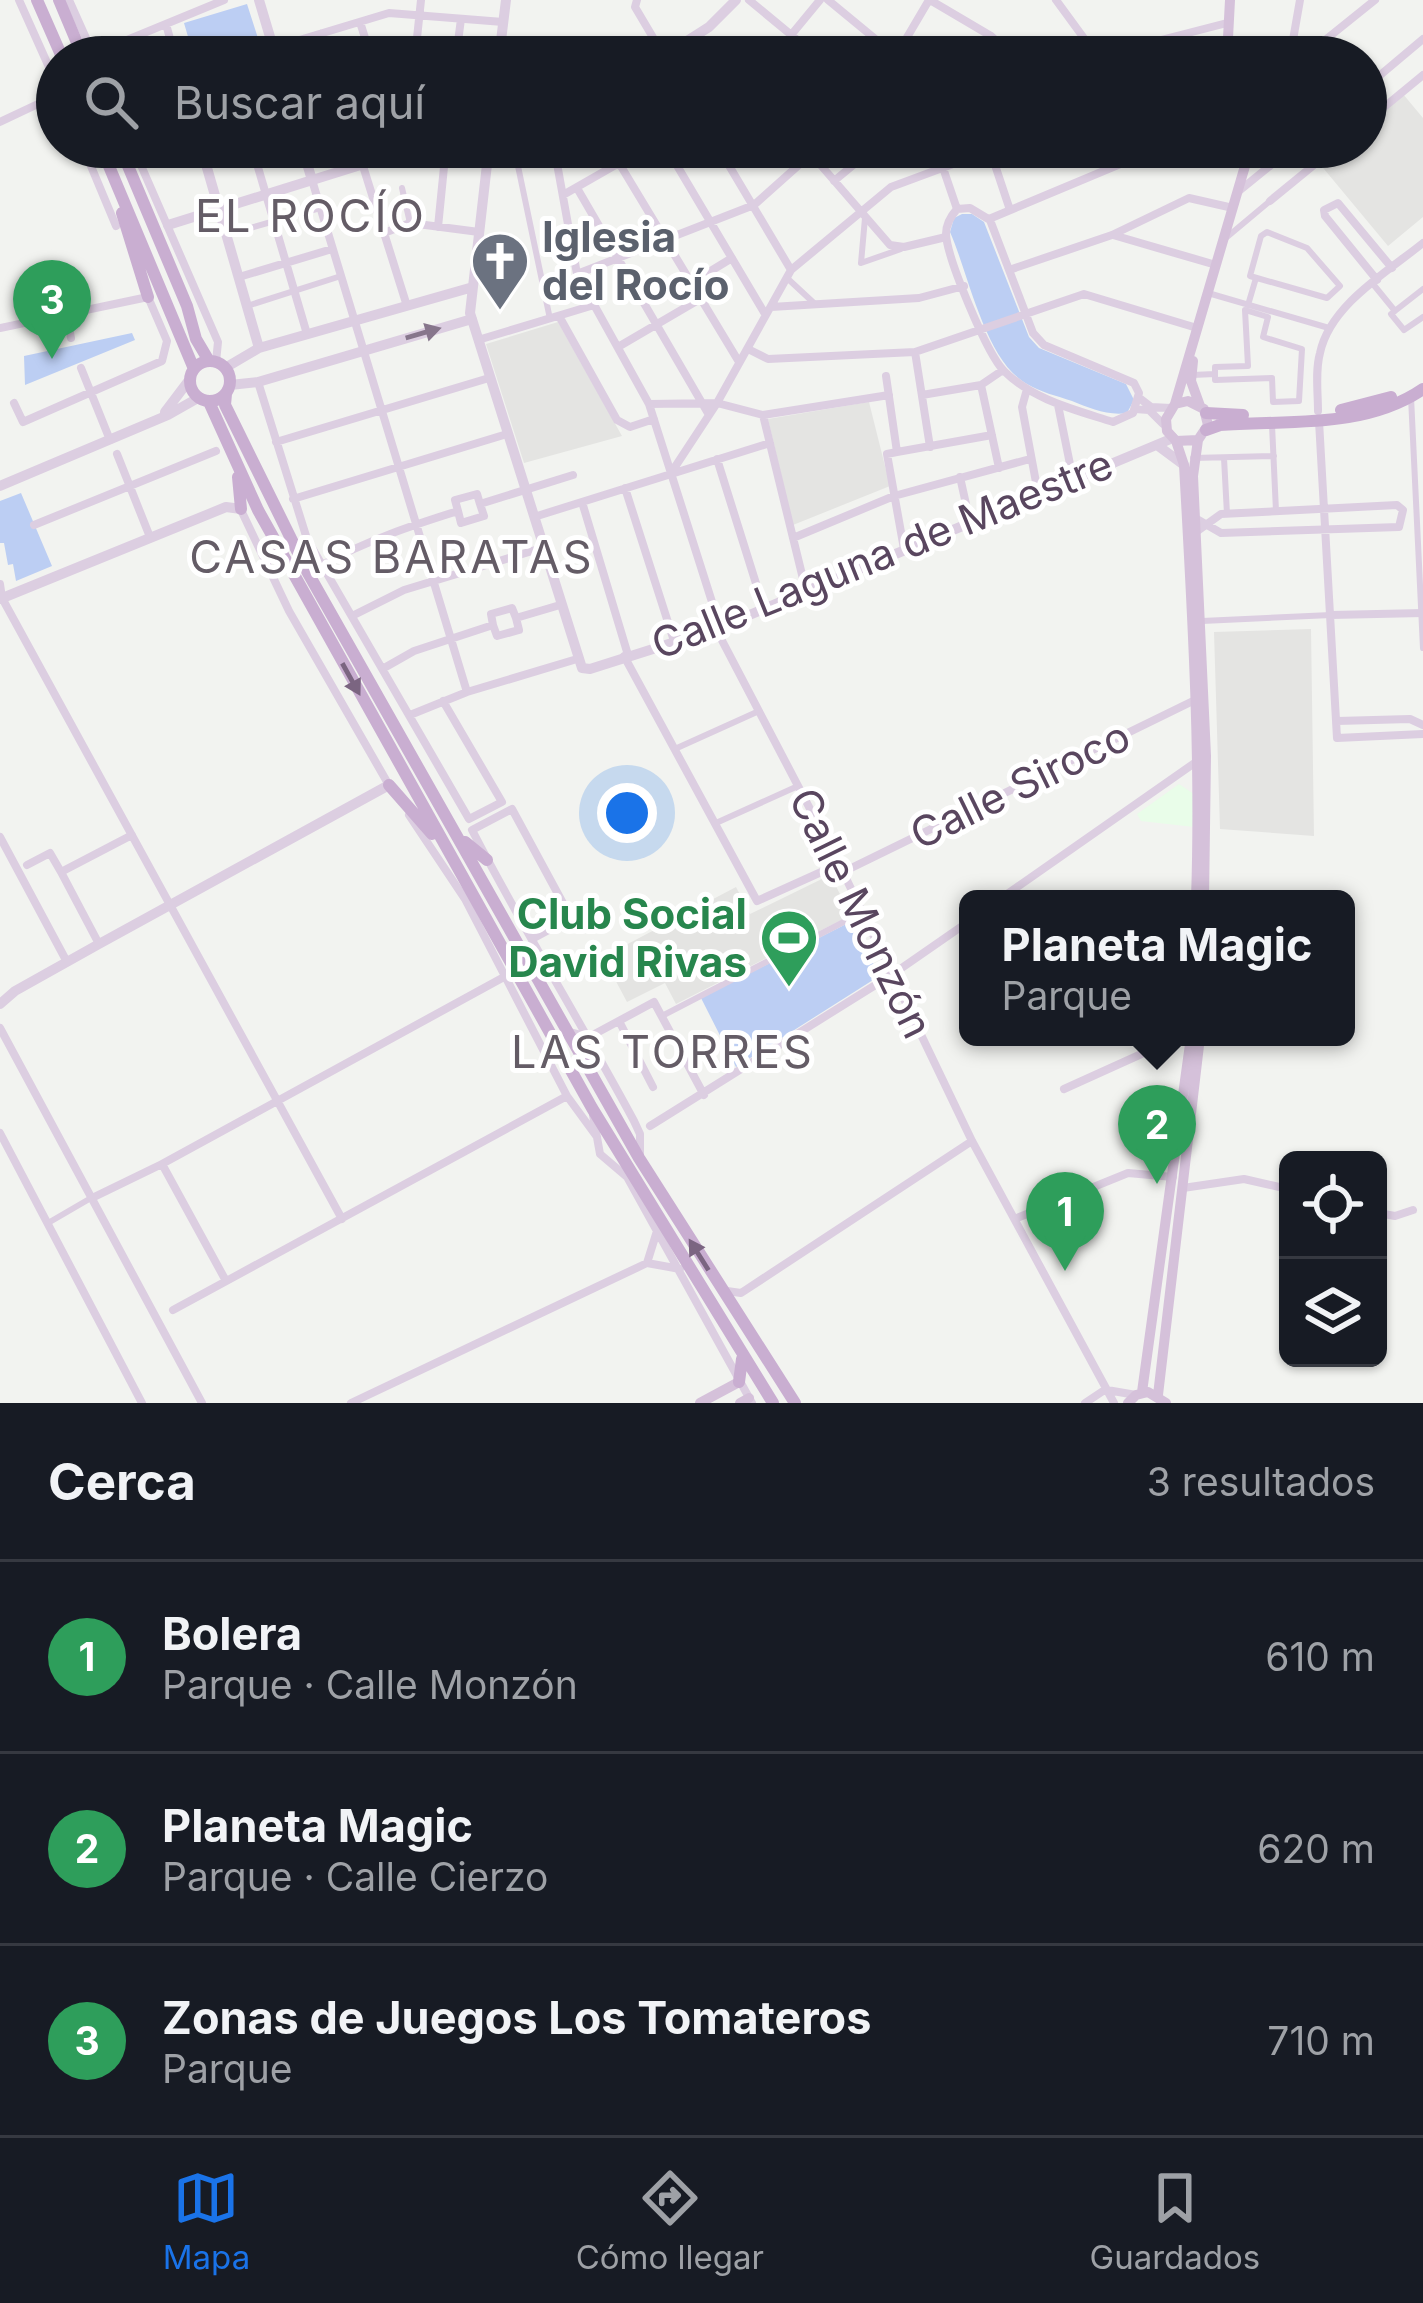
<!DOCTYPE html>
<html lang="es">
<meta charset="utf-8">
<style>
body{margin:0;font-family:Inter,sans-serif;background:#20242c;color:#f1f3f6}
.controls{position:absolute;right:36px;bottom:36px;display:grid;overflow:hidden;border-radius:18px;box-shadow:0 3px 9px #0004}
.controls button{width:108px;height:108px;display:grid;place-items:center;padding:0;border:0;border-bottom:3px solid #363941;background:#171b24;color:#f1f3f6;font:60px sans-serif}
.you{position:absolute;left:627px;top:813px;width:42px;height:42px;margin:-30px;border:9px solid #fff;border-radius:50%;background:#1a73e8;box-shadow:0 0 0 18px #1a73e833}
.badge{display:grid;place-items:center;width:78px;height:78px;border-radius:50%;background:#1a73e8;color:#fff;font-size:39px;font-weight:700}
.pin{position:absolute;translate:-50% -99px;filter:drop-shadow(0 3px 6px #0008)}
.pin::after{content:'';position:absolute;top:63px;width:42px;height:36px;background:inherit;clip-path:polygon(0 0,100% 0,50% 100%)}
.popup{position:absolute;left:959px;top:890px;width:396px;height:156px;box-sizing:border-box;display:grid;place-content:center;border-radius:18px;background:#171b24;filter:drop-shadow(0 3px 9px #0005);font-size:39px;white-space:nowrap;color:#9ea1a6}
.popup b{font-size:45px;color:#f1f3f6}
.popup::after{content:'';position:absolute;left:50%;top:100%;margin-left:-24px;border:24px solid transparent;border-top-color:#171b24}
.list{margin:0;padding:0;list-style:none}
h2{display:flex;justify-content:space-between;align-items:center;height:156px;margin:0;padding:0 48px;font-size:51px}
h2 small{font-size:39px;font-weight:400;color:#9ea1a6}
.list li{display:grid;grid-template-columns:78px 1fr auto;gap:36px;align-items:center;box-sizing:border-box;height:192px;padding:0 48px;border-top:3px solid #363941}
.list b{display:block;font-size:45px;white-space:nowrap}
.list p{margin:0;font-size:39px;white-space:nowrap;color:#9ea1a6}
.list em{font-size:39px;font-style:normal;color:#9ea1a6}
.icon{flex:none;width:66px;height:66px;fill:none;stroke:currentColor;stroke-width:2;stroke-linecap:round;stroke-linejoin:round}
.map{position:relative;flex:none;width:1423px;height:1403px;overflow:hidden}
.search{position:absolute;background:#171b24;box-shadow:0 3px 9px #0004;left:36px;right:36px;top:36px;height:132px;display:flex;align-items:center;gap:30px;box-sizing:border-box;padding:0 42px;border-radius:66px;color:#9ea1a6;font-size:45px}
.sheet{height:732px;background:#171b24}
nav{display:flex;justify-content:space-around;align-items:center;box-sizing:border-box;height:168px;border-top:3px solid #363941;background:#171b24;font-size:33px;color:#9ea1a6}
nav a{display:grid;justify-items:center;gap:6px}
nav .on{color:#1a73e8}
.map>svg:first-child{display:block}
.commercial{fill:#e9fde9}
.education{fill:#e4e4e2}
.green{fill:#bccef3}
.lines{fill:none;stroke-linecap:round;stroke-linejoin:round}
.pedestrian{stroke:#dccee1;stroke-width:6}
.minor{stroke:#dccee1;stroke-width:8}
.tertiary{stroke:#dccee1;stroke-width:10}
.secondary{stroke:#d5c1da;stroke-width:10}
.primary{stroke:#c9aed1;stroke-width:12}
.oneway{fill:#87768c}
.oneway2{fill:#7b6581}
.labels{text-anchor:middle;stroke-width:10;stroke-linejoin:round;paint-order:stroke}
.worship-label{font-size:42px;font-weight:bold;fill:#5b616d;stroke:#fff;text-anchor:start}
.street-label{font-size:42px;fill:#59465f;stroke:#fff}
.leisure-label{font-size:42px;font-weight:bold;fill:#27864d;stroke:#fff;text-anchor:end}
.neighbourhood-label{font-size:45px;letter-spacing:3px;fill:#645c66;stroke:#fff}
</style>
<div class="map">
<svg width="1423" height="1403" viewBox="0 0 1423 1403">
<rect width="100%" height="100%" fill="#f2f3f0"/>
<path class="commercial" d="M1179,784L1194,794V827L1141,821L1137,814Z"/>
<path class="education" d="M1403,94L1423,118V217L1388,246L1319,163L1339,147H1366V125Z
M558,322L622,436L524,463L486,344Z
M869,402L890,486L793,525L768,419Z
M1311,629L1314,836L1220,829L1214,632Z
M830,875L851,915L676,1004L665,983L627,1002L603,957L736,887L750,914Z"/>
<path class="green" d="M247,4L264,57H194L184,23Z
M962,214H972L984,222L1029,337L1039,348L1126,384L1134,400L1127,413C1108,416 1089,408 1072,401C1057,396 1040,392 1027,384C985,361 969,275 950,232L954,218Z
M132,333L135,340L25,385L24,356Z
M21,493L52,566L16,581L13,564L8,565L4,543H0V501Z
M852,921L875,967L873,980L736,1067L701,998Z"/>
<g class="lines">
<path class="pedestrian" d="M514,147L550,319
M402,188L410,223
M865,218L861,263L901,249
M1267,232L1307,248L1340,286L1327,298L1250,276L1261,236Z
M226,235L320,208
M1227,237L1270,201
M787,278L815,304
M1373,284L1395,311
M1423,289L1391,314L1404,330L1423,317
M1208,293L1329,328
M1248,305L1256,278
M247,306L341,276
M1245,310L1268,317L1263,337L1302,349L1299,401L1273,402L1272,378L1215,380V367L1248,366Z
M1192,375L1215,374
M1411,397L1423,648
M1272,425L1276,511
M1193,458L1274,456
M1224,458L1227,514
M1202,621L1331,615
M677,748L759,711
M716,823L798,786
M662,1016L861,913
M48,1223L91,1198"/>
<path class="minor" d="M19,0L57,85
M69,0L94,56
M637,0L635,7L664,56
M749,0L818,57
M828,0L896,56
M930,0L991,36L1014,57
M1056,0L1097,56
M360,22L371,57
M166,24L175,57
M322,33L330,57
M273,48L389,13L503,22
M93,54L224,0
M896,56L929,0
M415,57L421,0
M456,57L461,19
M773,57L820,0
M1095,57L1227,23
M1290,57L1300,0
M1304,57L1375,0
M1366,87L1423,39
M0,122L57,95
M1366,122L1423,75
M83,147L116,226
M133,147L218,342L216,362
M252,147L307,334
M357,147L407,306
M554,147L577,274L649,404L720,627
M666,147L765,314
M718,147L791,270
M805,147L890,245L904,247L946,237
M922,147L942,165L957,209
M990,150L1010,210
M139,159L176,147
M619,163L739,362
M312,180L467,692
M834,181L875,147
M577,188L709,415
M1239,191L1293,147
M563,195L647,147
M1270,201L1336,147
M970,208L990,220L1033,333L1044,345L1134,383L1139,393L1133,413L1113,422C1076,410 1033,400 1004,371C987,354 947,258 946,234C946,224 950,217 957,209Z
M989,219L1161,147
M438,227L446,147
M384,233L410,223L479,232
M1113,235L1216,265
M1009,270L1112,235L1189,198L1233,208
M577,274L754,205L819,147
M239,277L332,249
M1377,280L1325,216L1324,210L1338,203L1392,268
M691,283L732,258
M771,307L919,298L964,286
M66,312L71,338
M559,316L617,420L630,427L654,419
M0,328L148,297L167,341L162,361L23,422L14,403
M478,340L594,305
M618,347L700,299
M748,349L768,359L915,352L1084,294L1197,328
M915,352L930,447
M81,368L110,440
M886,376L897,452L887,454L904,549
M258,382L307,539L469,819L502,802L443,701
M981,385L999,468
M1027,389L1022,407L1038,493
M922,395L981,385L1003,370
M1138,397L1151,407L1171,408
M649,404L717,403L763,415L889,395
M1058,405L1073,479
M1135,409L1149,410L1163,424
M1318,411C1318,392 1315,371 1320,353C1330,305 1387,272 1423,243
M763,415L806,591
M1319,421L1337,738L1423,734
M276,442L489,378
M897,452L992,435
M117,454L150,537
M717,459L764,609
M671,473L717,403L791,270L891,187L999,147
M960,477L970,522
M625,488L674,641
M293,499L507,434
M582,502L628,655
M241,510L289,611L390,787
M458,511L455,500L477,494L480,504L573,475
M534,517L770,443
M1195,518L1221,533L1399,527L1403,510L1397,505L1221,514L1196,532
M34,525L216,451
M793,538L894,496L1030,459
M322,565C366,541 410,526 458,511L461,523L484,516L480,504
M0,584L2,598L342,1219
M1331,615L1423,613
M352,616L404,590L542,548
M493,625L491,614L512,608L516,618L560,605
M716,629L843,872L972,1141L1114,1403
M624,656L757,901L839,864
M384,668L414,651L493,625L497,636L519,630L516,618
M410,715L467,692L577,659
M1337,721L1410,719L1423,725
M409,815L465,899L567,1096L597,1137
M0,837L67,962
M27,865L50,853L61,872
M843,872L1195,700
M1000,899L1196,762
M532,939L571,918L512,809L472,830C523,929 582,1024 634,1121L640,1134V1157
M99,944L61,872L132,835
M619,1021L653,1087
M0,1028L202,1403
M570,1032L589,1037L654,1002L704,1095
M1064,1089L1179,1037
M593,1115L600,1154L627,1177
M650,1126L893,974L968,922
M0,1133L142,1403
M162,1164L226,1281
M626,1175L752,1403
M1183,1188L1244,1179L1288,1189
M92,1198L162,1164L504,977
M1378,1213L1395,1216L1413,1210
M1017,1218L1128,1173L1173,1177
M657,1231L647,1263L680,1269
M727,1291L741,1293L972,1141
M173,1310L567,1096
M1107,1390L1136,1395
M351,1403L647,1263
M1085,1403L1106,1389"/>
<path class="tertiary" d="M259,0L276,57
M499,57L506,0
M662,57L709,27L736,0
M201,147L259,348
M302,147L312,180
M489,147L470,313L582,668L590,669L716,629L1173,438
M168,225L402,152L488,160L510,147
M225,368L259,348L473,287
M230,385L258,382L472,319
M165,412L190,379
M1157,445L1184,465
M0,486L168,415L198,398
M0,599L226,507L241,509
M0,1004L15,991L99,944L389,785"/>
<path class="secondary" d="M1227,57L1230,0
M1193,361L1191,381L1200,406
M1175,404L1188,401L1204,409L1208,425L1198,440L1176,441L1167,431L1166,419L1175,404L1245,166V147
M1198,440L1193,476L1206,756L1204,899
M1176,441L1184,465C1192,610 1201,754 1196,899
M1142,1392L1191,1037
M1158,1395L1200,1037
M700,1403L739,1382
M740,1403L749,1398
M1128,1403L1136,1395L1148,1392L1166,1403"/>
<path class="primary" d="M37,0L62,57
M59,0L83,57
M101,147L194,369
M120,147L187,306L196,339L209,361
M122,213L148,297
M190 381a20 20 0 1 1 40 0a20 20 0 1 1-40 0Z
M226,394L225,405L308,573L639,1158L795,1403
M209,402L258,510L592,1108L773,1403
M1341,410L1391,397
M1206,413L1243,415
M1206,430L1220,425C1287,420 1365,429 1423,389
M238,477L241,509
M389,785L432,834
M465,842L487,860
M739,1382L742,1359"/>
</g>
<defs><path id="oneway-solid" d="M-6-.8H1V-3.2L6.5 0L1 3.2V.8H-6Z" transform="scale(3)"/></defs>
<use class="oneway" href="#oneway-solid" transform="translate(423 333) rotate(-16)"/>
<g class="oneway2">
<use href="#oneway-solid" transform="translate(351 679) rotate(61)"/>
<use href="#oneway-solid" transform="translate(699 1255) rotate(-122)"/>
</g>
<defs>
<g id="church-pin" transform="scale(3)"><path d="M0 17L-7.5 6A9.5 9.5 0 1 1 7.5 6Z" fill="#6b7280" stroke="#fff"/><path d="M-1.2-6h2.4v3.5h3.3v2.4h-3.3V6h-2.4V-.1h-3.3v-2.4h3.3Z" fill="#fff"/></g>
<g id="stadium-pin" transform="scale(3)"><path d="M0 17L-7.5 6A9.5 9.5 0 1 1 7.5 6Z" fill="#2e9e5b" stroke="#fff"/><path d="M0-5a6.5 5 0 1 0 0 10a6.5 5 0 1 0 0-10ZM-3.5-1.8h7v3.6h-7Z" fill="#fff"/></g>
</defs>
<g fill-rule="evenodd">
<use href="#church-pin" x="500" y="261"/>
<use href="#stadium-pin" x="789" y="938"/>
</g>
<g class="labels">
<g class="worship-label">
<text x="542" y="252">Iglesia<tspan x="542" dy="48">del Rocío</tspan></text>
</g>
<g class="street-label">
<text transform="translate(882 554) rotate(-22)" y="15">Calle Laguna de Maestre</text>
<text transform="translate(1020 785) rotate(-26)" y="15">Calle Siroco</text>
<text transform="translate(861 913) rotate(64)" y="15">Calle Monzón</text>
</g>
<g class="leisure-label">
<text x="747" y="929">Club Social<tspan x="747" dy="48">David Rivas</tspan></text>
</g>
<g class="neighbourhood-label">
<text x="311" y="232">EL ROCÍO</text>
<text x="392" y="573">CASAS BARATAS</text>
<text x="663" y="1068">LAS TORRES</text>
</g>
</g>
</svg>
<div class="controls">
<button><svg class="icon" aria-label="locate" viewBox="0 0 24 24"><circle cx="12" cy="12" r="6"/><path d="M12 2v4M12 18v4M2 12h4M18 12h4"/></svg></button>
<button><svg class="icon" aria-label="layers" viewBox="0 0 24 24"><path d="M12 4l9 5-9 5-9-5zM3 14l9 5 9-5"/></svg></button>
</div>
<div class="you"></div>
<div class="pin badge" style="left:1065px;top:1271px;background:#2e9e5b">1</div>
<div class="pin badge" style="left:1157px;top:1184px;background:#2e9e5b">2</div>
<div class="popup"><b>Planeta Magic</b>Parque</div>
<div class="pin badge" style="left:52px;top:359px;background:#2e9e5b">3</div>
<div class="search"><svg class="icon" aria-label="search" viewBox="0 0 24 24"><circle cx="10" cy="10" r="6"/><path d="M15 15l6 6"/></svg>Buscar aquí</div>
</div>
<section class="sheet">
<h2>Cerca<small>3 resultados</small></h2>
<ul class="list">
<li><span class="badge" style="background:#2e9e5b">1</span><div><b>Bolera</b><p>Parque · Calle Monzón</p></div><em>610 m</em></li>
<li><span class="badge" style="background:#2e9e5b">2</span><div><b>Planeta Magic</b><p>Parque · Calle Cierzo</p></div><em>620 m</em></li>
<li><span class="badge" style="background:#2e9e5b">3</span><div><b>Zonas de Juegos Los Tomateros</b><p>Parque</p></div><em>710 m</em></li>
</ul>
</section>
<nav>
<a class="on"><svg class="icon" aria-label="map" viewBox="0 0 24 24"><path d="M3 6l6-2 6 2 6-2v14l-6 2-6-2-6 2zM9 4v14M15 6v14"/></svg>Mapa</a>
<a><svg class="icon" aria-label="directions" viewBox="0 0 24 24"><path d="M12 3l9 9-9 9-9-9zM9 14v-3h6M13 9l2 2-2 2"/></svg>Cómo llegar</a>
<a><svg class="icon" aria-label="saved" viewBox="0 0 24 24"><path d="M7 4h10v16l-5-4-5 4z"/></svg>Guardados</a>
</nav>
